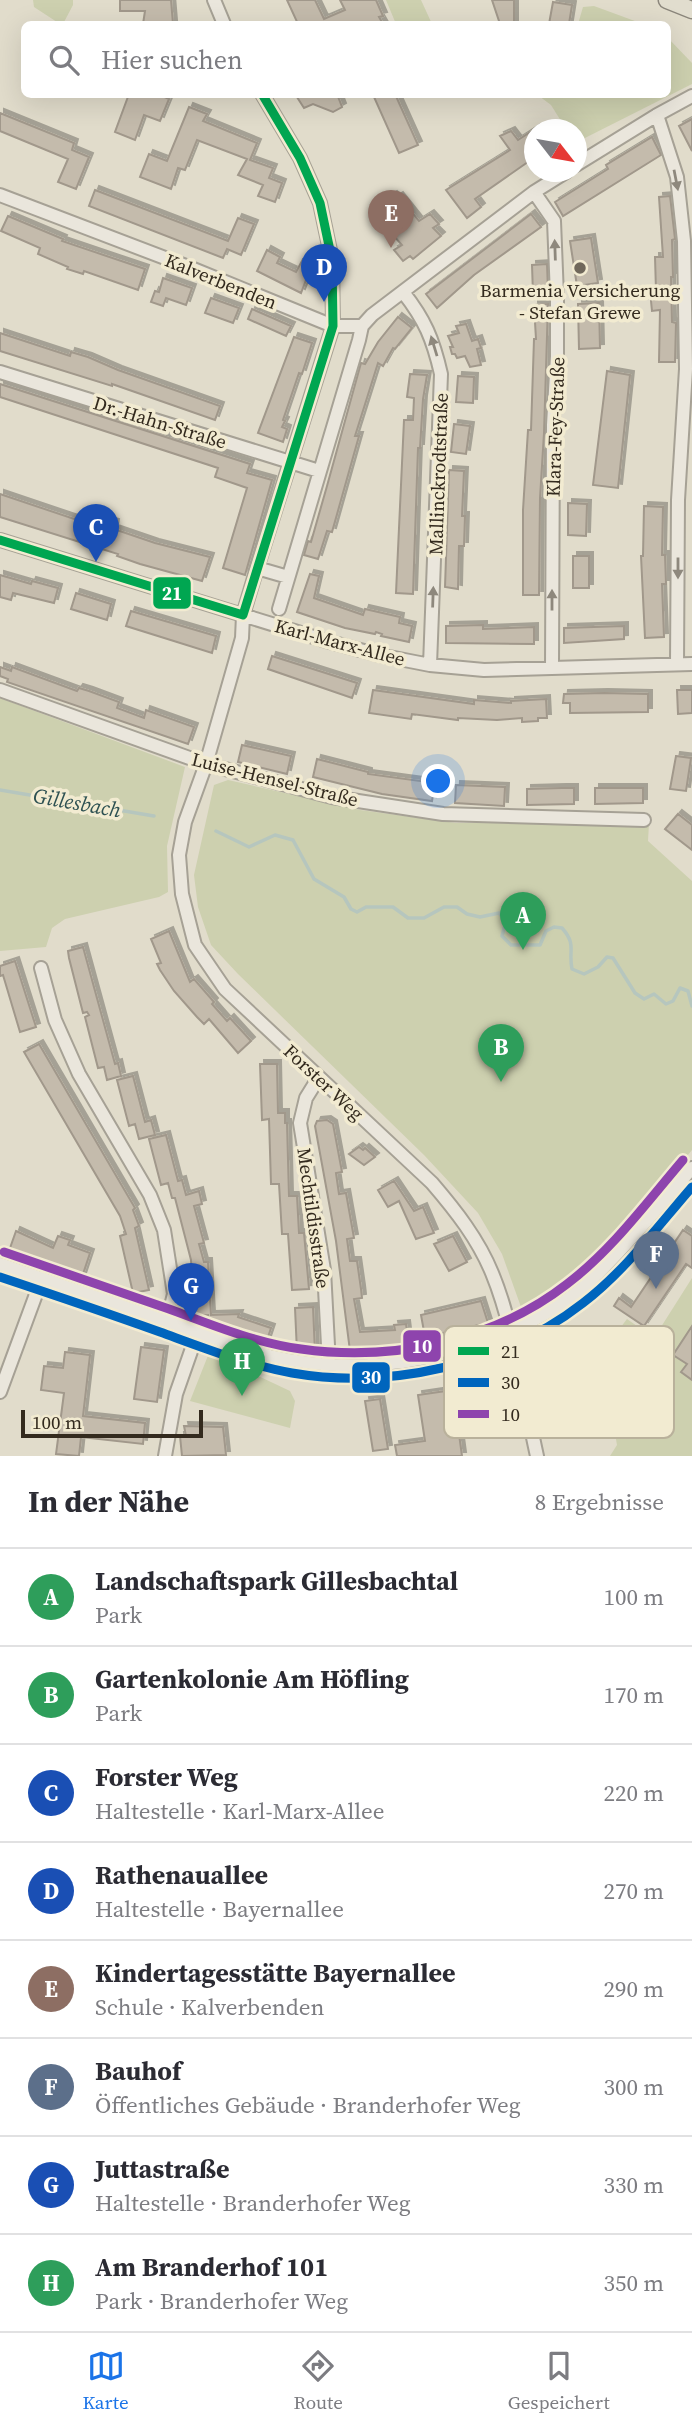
<!DOCTYPE html>
<html lang="de">
<meta charset="utf-8">
<style>
body{margin:0;font-family:"Source Serif 4",serif;background:#f7f7f7;color:#2b2b33}
.compass{position:absolute;left:524px;top:119px;width:63px;height:63px;border-radius:50%;background:#fff;box-shadow:0 7px 28px #0002;rotate:121deg}
.scale{position:absolute;left:21px;bottom:18px;width:182px;box-sizing:border-box;padding-left:7px;border:4px solid #332a1e;border-top:0;font-size:19px;line-height:24px;white-space:nowrap;color:#332a1e;-webkit-text-stroke:5px #f2ebd1;paint-order:stroke}
.you{position:absolute;left:439px;top:782px;width:24px;height:24px;margin:-18px;border:5px solid #fff;border-radius:50%;background:#1a73e8;box-shadow:0 0 0 10px #1a73e833}
.badge{display:grid;place-items:center;width:46px;height:46px;border-radius:50%;background:#1a73e8;color:#fff;font-size:23px;font-weight:700}
.pin{position:absolute;translate:-50% -58px;filter:drop-shadow(0 2px 4px #0008)}
.pin::after{content:'';position:absolute;top:37px;width:24px;height:21px;background:inherit;clip-path:polygon(0 0,100% 0,50% 100%)}
.list{margin:0;padding:0;list-style:none}
h2{display:flex;justify-content:space-between;align-items:center;height:91px;margin:0;padding:0 28px;font-size:30px}
h2 small{font-size:23px;font-weight:400;color:#7c7c81}
.list li{display:grid;grid-template-columns:46px 1fr auto;gap:21px;align-items:center;box-sizing:border-box;height:98px;padding:0 28px;border-top:2px solid #e1e1e2}
.list b{display:block;font-size:26px;white-space:nowrap}
.list p{margin:0;font-size:23px;white-space:nowrap;color:#7c7c81}
.list em{font-size:23px;font-style:normal;color:#7c7c81}
.icon{flex:none;width:38px;height:38px;fill:none;stroke:currentColor;stroke-width:2;stroke-linecap:round;stroke-linejoin:round}
.map{position:relative;flex:none;width:692px;height:1456px;overflow:hidden}
.search{position:absolute;background:#fff;box-shadow:0 7px 28px #0002;left:21px;right:21px;top:21px;height:77px;display:flex;align-items:center;gap:18px;box-sizing:border-box;padding:0 24px;border-radius:10px;color:#7c7c81;font-size:26px}
.sheet{height:875px;background:#fff}
nav{display:flex;justify-content:space-around;align-items:center;box-sizing:border-box;height:98px;border-top:2px solid #e1e1e2;background:#fff;font-size:19px;color:#7c7c81}
nav a{display:grid;justify-items:center;gap:4px}
nav .on{color:#1a73e8}
.map>svg:first-child{display:block}
.green{fill:#cdd0af}
.lines{fill:none;stroke-linecap:round;stroke-linejoin:round}
.stream{stroke:#b6c6be;stroke-width:3.5}
.building{fill:#c4bbac;stroke:#a1988b;stroke-width:2;filter:url(#shadow)}
.minor-casing{stroke:#a6a195;stroke-width:16}
.major-casing{stroke:#8b867b;stroke-width:19}
.minor{stroke:#eae6dc;stroke-width:12}
.major{stroke:#e1ddce;stroke-width:16}
.bus-1-casing{stroke:#f2ebd1;stroke-width:14}
.bus-2-casing{stroke:#f2ebd1;stroke-width:14}
.bus-3-casing{stroke:#f2ebd1;stroke-width:14}
.bus-1{stroke:#00a651;stroke-width:9}
.bus-2{stroke:#0065bd;stroke-width:9}
.bus-3{stroke:#8e44ad;stroke-width:9}
.oneway{fill:#8e887d}
.poi-dot{fill:#70685b;stroke:#f2ebd1;stroke-width:2.5}
.labels{text-anchor:middle;stroke-width:7;stroke-linejoin:round;paint-order:stroke}
.street-label{font-size:19px;fill:#332a1e;stroke:#f2ebd1}
.poi-label{font-size:19px;fill:#332a1e;stroke:#f2ebd1}
.water-label{font-size:21px;font-style:italic;fill:#2e5152;stroke:#f2ebd1}
.key{fill:#f2ebd1;stroke:#b9b19b;stroke-width:2}
.key-label{font-size:19px;fill:#332a1e}
.line-badge{stroke:#f2ebd1;stroke-width:2.5}
.badge-label{font-size:19px;text-anchor:middle;font-weight:bold;fill:#fff}
</style>
<div class="map">
<svg width="692" height="1456" viewBox="0 0 692 1456">
<defs>
<filter id="shadow"><feDropShadow dx="4" dy="-4" stdDeviation="0" flood-color="#0004"/></filter>
</defs>
<rect width="100%" height="100%" fill="#e1dccb"/>
<path class="green" d="M33,0H73V5L63,24H60L34,7Z
M386,0H421L432,24H396Z
M594,6L643,24H578L583,7Z
M668,38L692,63V84L577,142L576,130L566,129L551,105L539,96L668,94Z
M0,698L185,767L167,846L168,892L159,897L65,919L52,928L46,947L0,951Z
M228,780L360,810L456,823H649L648,841L692,881V1150L669,1178L587,1263L551,1292L521,1307L502,1254L478,1213L424,1155L238,974L211,945L198,907L194,875L214,785Z
M692,1278V1456H610L617,1445L601,1353L627,1319L654,1338Z
M209,1353L290,1391L295,1401L290,1428L190,1401Z"/>
<g class="lines">
<path class="stream" d="M0,790L154,816
M216,831L249,847L275,835L293,840L314,879L344,897L351,909L357,912L366,907H393L408,918H424L444,907H457L467,914L480,917L499,913L506,921L502,936L511,945H540L546,931L554,927L562,928C577,945 568,950 572,969L584,974L598,967L607,957L613,958L635,993L644,999L654,994L666,1004L673,1001L680,988L688,991L692,1006"/>
</g>
<path class="building" d="M120,0H171L173,24H143L145,11H120Z
M287,0H315L324,19L345,10L340,0H376L383,16L379,17L383,24H298Z
M492,0H514V24H500Z
M553,2L572,5L569,24H549Z
M129,94H158L169,99L160,121L144,115L135,140L115,132Z
M295,94H337L342,107L333,112L313,104L304,108Z
M380,94H395L418,145L399,153L374,97Z
M189,107L207,114L203,121L257,143L250,160L273,168L269,178L282,183L275,202L258,196L263,185L238,175L247,159L197,140L185,170L178,168L171,189L140,177L149,154L167,161Z
M0,113L74,143L72,150L89,157L76,189L58,182L68,159L0,131Z
M692,119V151L679,126Z
M535,129V157L475,199L481,207L467,218L446,190L510,150L500,136L511,131L518,140Z
M652,137L661,155L563,216L555,202L608,169L606,165Z
M95,190L228,241L238,218L254,224L241,255L227,249L223,258L89,206Z
M393,195L396,198L399,196L419,221L430,214L439,224L433,228L441,236L413,259L410,256L403,261L394,250L402,245L392,234L399,229L382,204Z
M670,196L675,239L672,240L673,277H671L672,322L676,323L675,362H659L660,310L652,311L651,301V291H656L655,257H663L659,197Z
M531,214L541,227L474,275L437,308L426,294Z
M8,216L63,239L62,241L145,269L138,290L84,271L83,274L67,269L68,267L38,254L40,248L1,231Z
M591,238L598,283L577,286L570,241Z
M267,250L280,257L277,263L296,272L303,259L312,264L301,293L257,271Z
M547,264L548,291L533,294L532,265Z
M163,278L192,288L186,305L166,298L163,306L151,302L155,291L159,292Z
M211,298L239,308L233,323L205,313Z
M599,303L600,348L579,349L578,304Z
M548,304L544,433L540,498L539,595H523V510L528,430H531L534,339H536L534,305Z
M252,309L291,326L286,336L248,319Z
M398,317L412,328L395,349L393,348L383,366L378,363L355,436H359L332,532L327,531L318,559L304,555L308,541L311,542L327,486L361,363L365,364L378,342Z
M466,324L472,341L478,339L481,348L477,349L481,365L470,367L465,356L457,358L455,354H452L450,347H453L448,336L459,333L456,326Z
M0,333L70,356L71,352L88,357L118,370L220,406L215,420L112,384V386L0,351Z
M294,337L312,343L302,374L299,373L283,420L285,421L282,427L287,429L283,442L258,433Z
M607,371L630,375L618,488L593,485Z
M410,374L427,375L423,399L420,448H418L413,594L396,593L404,420H413L414,398L407,397Z
M458,376L474,377L473,403L456,402Z
M0,384L250,464L247,473L272,480L245,575L223,568L247,488L215,477L218,468L0,397Z
M454,424L470,426L466,454L451,452Z
M449,470L464,471L462,516H465L464,546H459L458,589L445,587Z
M0,494L92,525L94,517L115,523L114,529L155,543L210,557L202,581L140,564L117,556L118,554L0,517Z
M568,503L587,504L586,536L568,535Z
M644,506L663,507L662,555H665L666,584H662L664,637L645,638L641,556H643Z
M573,556H589V588H573Z
M310,574L319,576L314,598L363,615L365,609L400,617L399,623L412,626L409,642L381,636L382,634L376,632L375,634L345,628L297,612Z
M0,575L31,584L32,581L58,588L54,603L13,593L11,600L0,597Z
M76,593L111,604L107,620L71,609Z
M131,611L216,636L212,653L126,626Z
M483,625V629L534,627V644L446,643V626Z
M624,626V639L564,643V628Z
M272,656L357,683L352,698L268,669Z
M0,667L11,671L12,667L77,691L79,688L89,691L119,702L117,708L144,718L146,710L194,727L188,744L7,682L8,679L0,676Z
M373,690L474,704V700L511,703V701L546,699L547,718H538V721L522,722V718L497,720L458,718V720L412,714L411,719L369,713Z
M677,690H692V713L678,714Z
M604,693L648,694V712L570,713V703H563L564,694Z
M242,745L291,756L287,774L238,762Z
M676,756L691,758L686,791L670,789Z
M317,759L368,772V774L435,783L432,801L382,794L313,777Z
M456,785L505,787L504,806L455,803Z
M562,788H574V804L527,805V789Z
M595,788H643V803L595,804Z
M678,814L692,825V850L665,829Z
M169,931L190,982L194,979L214,1002L212,1004L227,1021L230,1018L251,1041L238,1053L209,1019L204,1024L197,1017L174,991L160,970L157,964L161,963L151,939Z
M83,947L115,1064L118,1063L121,1076L107,1080L104,1067L98,1068L85,1017L89,1015L87,1012L83,1013L69,958L68,951Z
M15,961L36,1027L20,1032L3,975L0,976V966Z
M39,1044L135,1208L133,1210L139,1226L135,1228L149,1290L133,1293L120,1236L126,1234L120,1216L24,1052Z
M260,1064H277L278,1113H285V1123H287L289,1196H297L299,1233H304L309,1289L292,1290L288,1234H282L279,1184H271L269,1119L262,1120Z
M133,1076L145,1122L151,1120L155,1135L139,1139L135,1124L129,1126L117,1080Z
M327,1120L333,1124L342,1172L336,1173L339,1194L346,1193L354,1238L347,1239L350,1261H357L361,1289L362,1298L354,1299L360,1332L395,1330L394,1325L406,1324L409,1348L350,1351L336,1241L315,1126L317,1121Z
M166,1135L178,1181L182,1180L186,1195L199,1191L202,1204L194,1206L204,1243L199,1244L204,1262H208L211,1315L239,1314L238,1317L271,1328L265,1346L232,1335L233,1332L225,1326L208,1327V1315L194,1316L191,1260L175,1198H172L168,1183L161,1185L149,1139Z
M359,1147L363,1150L365,1148L375,1157L364,1165L349,1154Z
M394,1181L414,1211L423,1207L434,1233L416,1239L399,1201L388,1207L378,1190Z
M683,1230L692,1236V1268L686,1264L644,1326L614,1306L619,1298L631,1307Z
M16,1231L53,1248L58,1236L70,1240L68,1245L90,1253L82,1277L9,1251Z
M453,1236L467,1262L449,1271L434,1244Z
M481,1301L488,1323L425,1337L421,1315Z
M313,1307L315,1353L297,1352L295,1308Z
M692,1326V1380L681,1372L687,1364L673,1355Z
M141,1347L164,1350L157,1402L134,1399Z
M65,1352L90,1355L83,1416L145,1423L143,1444L81,1437L79,1456L56,1454L64,1393L41,1390L44,1366L63,1368Z
M453,1390L462,1456H397L395,1445L425,1441L418,1395Z
M380,1399L388,1449L373,1451L365,1401Z
M184,1426L223,1427L226,1455L182,1456L180,1436H186Z"/>
<g class="lines">
<g class="minor-casing">
<path id="minor" d="M214,0L224,24
M262,94L300,158L320,203L332,260L333,326L257,568L243,615L242,638L206,764L185,822L179,855L182,894L195,945L225,989L432,1183C456,1211 478,1239 492,1273C514,1326 524,1399 537,1456
M657,115L677,177L684,241L686,369L678,500L677,664
M576,165L657,115L692,96
M534,192L554,221L557,296V356L553,425L552,668
M0,195L186,266L333,326H362L372,315L534,192L566,172
M403,292C425,320 433,339 441,374L430,665
M0,372L319,471
M0,540L330,642L379,655L430,665L484,670L692,664
M257,568L288,577
M279,609L359,340L362,326
M0,690L206,764L332,797L443,814L644,820
M41,968L55,1020L79,1074L150,1195L164,1230L174,1294L167,1322
M319,1077L306,1098L300,1123L324,1270L329,1364
M0,1264C53,1282 107,1301 160,1319C197,1332 233,1346 270,1356C342,1373 416,1366 484,1342C521,1328 560,1309 589,1282C626,1247 659,1206 692,1168
M0,1392L42,1278
M165,1456L176,1394L197,1334"/>
</g>
<g class="major-casing">
<path id="major" d="M667,0L692,10"/>
</g>
<use href="#minor" class="minor"/>
<use href="#major" class="major"/>
<g class="bus-1-casing">
<path id="bus-1" d="M0,540L243,615
M243,615L333,326L332,260L320,203L300,158L262,94"/>
</g>
<g class="bus-2-casing">
<path id="bus-2" d="M0,1277C54,1295 107,1313 160,1332C204,1348 247,1365 292,1373C390,1390 505,1364 583,1303C625,1271 658,1226 692,1187"/>
</g>
<g class="bus-3-casing">
<path id="bus-3" d="M4,1252C59,1271 114,1290 169,1309C212,1325 256,1343 301,1349C392,1362 494,1341 567,1284C612,1250 647,1202 683,1160"/>
</g>
<use href="#bus-1" class="bus-1"/>
<use href="#bus-2" class="bus-2"/>
<use href="#bus-3" class="bus-3"/>
</g>
<defs><path id="oneway-solid" d="M-6-.8H1V-3.2L6.5 0L1 3.2V.8H-6Z" transform="scale(1.75)"/></defs>
<g class="oneway">
<use href="#oneway-solid" transform="translate(676 180) rotate(79)"/>
<use href="#oneway-solid" transform="translate(555 250) rotate(-92)"/>
<use href="#oneway-solid" transform="translate(434 346) rotate(-107)"/>
<use href="#oneway-solid" transform="translate(678 568) rotate(90)"/>
<use href="#oneway-solid" transform="translate(433 597) rotate(-88)"/>
<use href="#oneway-solid" transform="translate(552 600) rotate(-90)"/>
</g>
<circle class="poi-dot" cx="580" cy="268" r="7"/>
<g class="labels">
<g class="street-label">
<text transform="translate(221 281) rotate(22)" y="7">Kalverbenden</text>
<text transform="translate(160 422) rotate(17)" y="7">Dr.-Hahn-Straße</text>
<text transform="translate(555 427) rotate(-88)" y="7">Klara-Fey-Straße</text>
<text transform="translate(438 474) rotate(-88)" y="7">Mallinckrodtstraße</text>
<text transform="translate(340 642) rotate(15)" y="7">Karl-Marx-Allee</text>
<text transform="translate(275 779) rotate(14)" y="7">Luise-Hensel-Straße</text>
<text transform="translate(324 1082) rotate(43)" y="7">Forster Weg</text>
<text transform="translate(314 1218) rotate(82)" y="7">Mechtildisstraße</text>
</g>
<g class="poi-label">
<text x="580" y="297">Barmenia Versicherung<tspan x="580" dy="22">- Stefan Grewe</tspan></text>
</g>
<g class="water-label">
<text transform="translate(77 803) rotate(10)" y="7">Gillesbach</text>
</g>
</g>
<rect x="444" y="1326" width="230" height="112" rx="10" class="key"/>
<rect x="458" y="1347" width="31" height="8" fill="#00a651"/>
<rect x="458" y="1378" width="31" height="9" fill="#0065bd"/>
<rect x="458" y="1410" width="31" height="8" fill="#8e44ad"/>
<g class="key-label">
<text x="501" y="1358">21</text>
<text x="501" y="1389">30</text>
<text x="501" y="1421">10</text>
</g>
<g class="line-badge">
<rect x="152" y="576" width="40" height="34" rx="7" fill="#00a651"/>
<rect x="402" y="1329" width="40" height="34" rx="7" fill="#8e44ad"/>
<rect x="351" y="1361" width="40" height="33" rx="7" fill="#0065bd"/>
</g>
<g class="badge-label">
<text x="172" y="600">21</text>
<text x="422" y="1353">10</text>
<text x="371" y="1384">30</text>
</g>
</svg>
<svg class="compass" viewBox="-18 -18 36 36"><path d="M0-13l5 13h-10z" fill="#e53935"/><path d="M0 13l5-13h-10z" fill="#7c7c81"/></svg>
<div class="scale">100 m</div>
<div class="you"></div>
<div class="pin badge" style="left:523px;top:950px;background:#2e9e5b">A</div>
<div class="pin badge" style="left:501px;top:1082px;background:#2e9e5b">B</div>
<div class="pin badge" style="left:96px;top:562px;background:#1a4fb4">C</div>
<div class="pin badge" style="left:324px;top:302px;background:#1a4fb4">D</div>
<div class="pin badge" style="left:391px;top:248px;background:#8d6e63">E</div>
<div class="pin badge" style="left:656px;top:1289px;background:#5c6f8a">F</div>
<div class="pin badge" style="left:191px;top:1321px;background:#1a4fb4">G</div>
<div class="pin badge" style="left:242px;top:1396px;background:#2e9e5b">H</div>
<div class="search"><svg class="icon" aria-label="search" viewBox="0 0 24 24"><circle cx="10" cy="10" r="6"/><path d="M15 15l6 6"/></svg>Hier suchen</div>
</div>
<section class="sheet">
<h2>In der Nähe<small>8 Ergebnisse</small></h2>
<ul class="list">
<li><span class="badge" style="background:#2e9e5b">A</span><div><b>Landschaftspark Gillesbachtal</b><p>Park</p></div><em>100 m</em></li>
<li><span class="badge" style="background:#2e9e5b">B</span><div><b>Gartenkolonie Am Höfling</b><p>Park</p></div><em>170 m</em></li>
<li><span class="badge" style="background:#1a4fb4">C</span><div><b>Forster Weg</b><p>Haltestelle · Karl-Marx-Allee</p></div><em>220 m</em></li>
<li><span class="badge" style="background:#1a4fb4">D</span><div><b>Rathenauallee</b><p>Haltestelle · Bayernallee</p></div><em>270 m</em></li>
<li><span class="badge" style="background:#8d6e63">E</span><div><b>Kindertagesstätte Bayernallee</b><p>Schule · Kalverbenden</p></div><em>290 m</em></li>
<li><span class="badge" style="background:#5c6f8a">F</span><div><b>Bauhof</b><p>Öffentliches Gebäude · Branderhofer Weg</p></div><em>300 m</em></li>
<li><span class="badge" style="background:#1a4fb4">G</span><div><b>Juttastraße</b><p>Haltestelle · Branderhofer Weg</p></div><em>330 m</em></li>
<li><span class="badge" style="background:#2e9e5b">H</span><div><b>Am Branderhof 101</b><p>Park · Branderhofer Weg</p></div><em>350 m</em></li>
</ul>
</section>
<nav>
<a class="on"><svg class="icon" aria-label="map" viewBox="0 0 24 24"><path d="M3 6l6-2 6 2 6-2v14l-6 2-6-2-6 2zM9 4v14M15 6v14"/></svg>Karte</a>
<a><svg class="icon" aria-label="directions" viewBox="0 0 24 24"><path d="M12 3l9 9-9 9-9-9zM9 14v-3h6M13 9l2 2-2 2"/></svg>Route</a>
<a><svg class="icon" aria-label="saved" viewBox="0 0 24 24"><path d="M7 4h10v16l-5-4-5 4z"/></svg>Gespeichert</a>
</nav>
